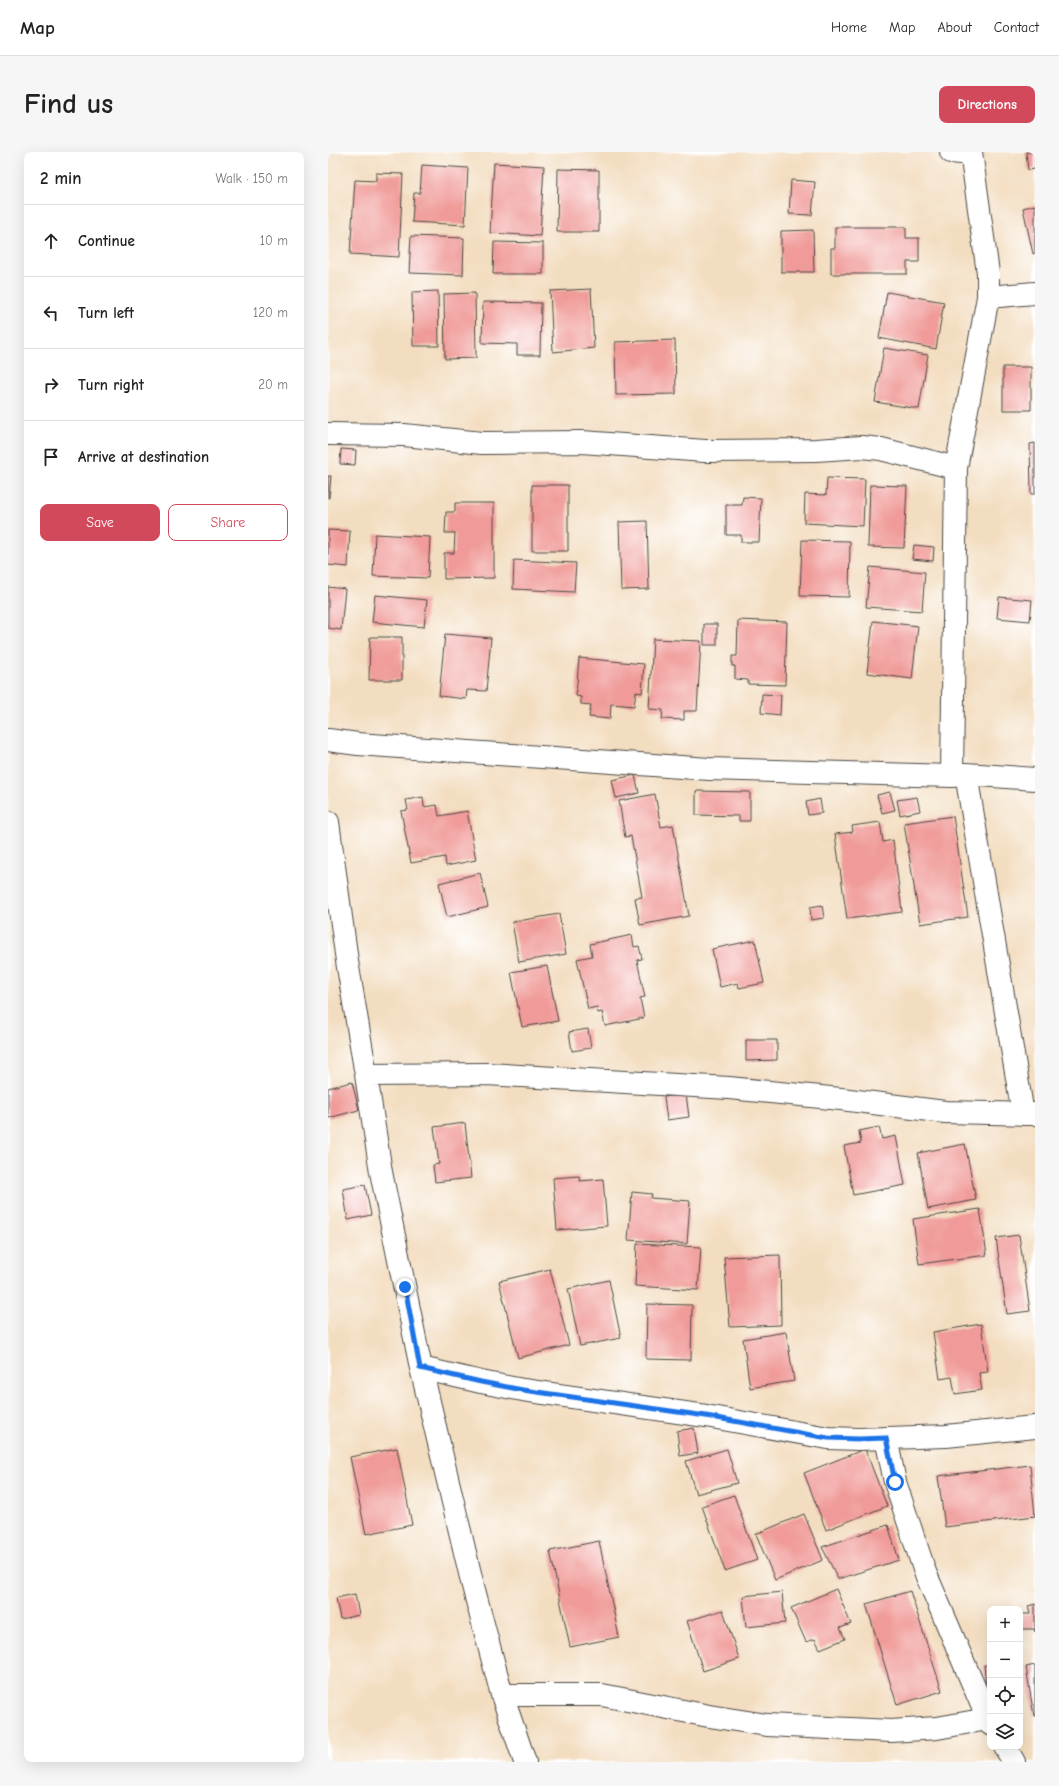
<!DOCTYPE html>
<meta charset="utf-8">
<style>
body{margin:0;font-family:"Comic Neue",sans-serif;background:#f6f6f6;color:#222}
.controls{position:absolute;right:12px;bottom:12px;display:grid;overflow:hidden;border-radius:8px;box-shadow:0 4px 16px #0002}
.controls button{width:36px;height:36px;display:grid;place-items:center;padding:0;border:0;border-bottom:1px solid #e0e0e0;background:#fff;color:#222;font:20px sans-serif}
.stop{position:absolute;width:12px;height:12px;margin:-9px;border:3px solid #1a73e8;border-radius:50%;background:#fff}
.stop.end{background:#1a73e8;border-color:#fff;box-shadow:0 1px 4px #0008}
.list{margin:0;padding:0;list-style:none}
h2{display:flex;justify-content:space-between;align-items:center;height:52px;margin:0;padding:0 16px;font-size:17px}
h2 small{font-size:13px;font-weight:400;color:#767676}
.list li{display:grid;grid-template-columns:26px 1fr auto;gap:12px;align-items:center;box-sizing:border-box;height:72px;padding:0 16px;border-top:1px solid #e0e0e0}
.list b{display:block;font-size:15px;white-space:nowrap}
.list em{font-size:13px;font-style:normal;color:#767676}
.actions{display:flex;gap:8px;padding:12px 16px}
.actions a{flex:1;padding:9px 0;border:1px solid #d1495b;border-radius:8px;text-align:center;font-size:14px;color:#d1495b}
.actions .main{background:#d1495b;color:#fff}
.icon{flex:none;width:22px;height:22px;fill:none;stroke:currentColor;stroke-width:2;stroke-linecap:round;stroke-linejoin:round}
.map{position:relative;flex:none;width:707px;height:1610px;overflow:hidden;border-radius:8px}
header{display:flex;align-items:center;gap:24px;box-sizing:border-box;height:56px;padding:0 20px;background:#fff;border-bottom:1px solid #e0e0e0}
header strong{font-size:19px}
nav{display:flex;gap:22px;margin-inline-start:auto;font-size:14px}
.intro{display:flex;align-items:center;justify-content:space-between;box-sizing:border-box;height:96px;padding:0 24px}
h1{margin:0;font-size:28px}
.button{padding:10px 18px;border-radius:8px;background:#d1495b;color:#fff;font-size:14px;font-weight:700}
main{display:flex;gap:24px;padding:0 24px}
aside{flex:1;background:#fff;border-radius:8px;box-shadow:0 4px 16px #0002}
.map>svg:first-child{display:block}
.building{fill:#f09b99}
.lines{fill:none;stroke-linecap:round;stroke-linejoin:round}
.minor-casing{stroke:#494641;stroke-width:24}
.minor{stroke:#fff;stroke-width:22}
.route{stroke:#1a73e8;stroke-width:5}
</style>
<header>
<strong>Map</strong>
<nav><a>Home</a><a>Map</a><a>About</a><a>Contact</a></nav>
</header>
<div class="intro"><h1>Find us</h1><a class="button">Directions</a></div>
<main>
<aside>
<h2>2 min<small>Walk · 150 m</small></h2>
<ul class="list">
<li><svg class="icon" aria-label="ahead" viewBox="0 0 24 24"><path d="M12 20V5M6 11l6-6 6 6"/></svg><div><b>Continue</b></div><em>10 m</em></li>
<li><svg class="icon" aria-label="left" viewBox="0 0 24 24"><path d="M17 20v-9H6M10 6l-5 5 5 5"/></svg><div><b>Turn left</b></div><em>120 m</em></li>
<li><svg class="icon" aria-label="right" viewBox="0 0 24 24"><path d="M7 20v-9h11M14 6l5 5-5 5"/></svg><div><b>Turn right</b></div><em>20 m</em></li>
<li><svg class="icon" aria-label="arrive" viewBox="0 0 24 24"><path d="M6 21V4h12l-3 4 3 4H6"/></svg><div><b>Arrive at destination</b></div></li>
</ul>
<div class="actions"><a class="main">Save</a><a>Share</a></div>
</aside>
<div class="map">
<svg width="707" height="1610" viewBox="0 0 707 1610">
<rect width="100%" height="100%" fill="#fff"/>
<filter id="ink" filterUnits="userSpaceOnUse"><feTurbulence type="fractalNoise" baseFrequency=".025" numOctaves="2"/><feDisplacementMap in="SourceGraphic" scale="8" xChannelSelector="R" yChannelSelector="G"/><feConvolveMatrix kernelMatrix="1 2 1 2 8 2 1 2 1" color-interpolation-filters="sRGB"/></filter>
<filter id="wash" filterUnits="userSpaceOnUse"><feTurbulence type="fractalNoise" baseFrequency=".012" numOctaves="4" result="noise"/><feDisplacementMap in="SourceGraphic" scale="16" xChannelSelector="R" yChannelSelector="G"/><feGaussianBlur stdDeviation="0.9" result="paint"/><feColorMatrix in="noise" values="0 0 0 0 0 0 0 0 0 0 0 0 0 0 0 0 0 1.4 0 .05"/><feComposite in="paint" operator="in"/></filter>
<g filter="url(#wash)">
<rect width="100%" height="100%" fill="#f3ddc0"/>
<g id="blocks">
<path class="building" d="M698,0H707V17L700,18Z
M166,11L216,14L212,84L162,81Z
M94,13L140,16L137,73L84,70L86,41H92Z
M230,17L271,18V80H229Z
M48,21L75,22L71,105L22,102L27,28L48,29Z
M463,28L487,30L484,63L461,62Z
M707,53V101L705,102L695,56Z
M507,75H578V86H591V110H579V122H503V96H507Z
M485,78L486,120H453V79Z
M83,84L136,86L135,123L81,121Z
M166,90L215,91V122H165Z
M263,137L266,196L225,200L222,139Z
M110,139L111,194H85L84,140Z
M559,140L616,150L608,197L551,186Z
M147,141L148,206L117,207L116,142Z
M155,150L213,151L212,203H189V192L154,191Z
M347,188L348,242L288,243L287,190Z
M556,196L600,203L591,257L547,250Z
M675,215H703V258H675Z
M707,291V342H703L702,292Z
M13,297L28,298L27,313L12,312Z
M0,324H3L1,346H0Z
M499,326L537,327L535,374L476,371L477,342L498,343Z
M204,333H240V399H204Z
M542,333L579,334L576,396L540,395Z
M415,345L433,346L431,390H413V383H398V353H414Z
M127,351H166V426L116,427V401H126L127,381H117L118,360H127Z
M319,369L321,437L293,438L291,370Z
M0,378L22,379L20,415L0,413Z
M47,382L102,385L100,426L45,424Z
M474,388L522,389L521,445L472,444Z
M586,393L606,395L605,409L584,407Z
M186,408L248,411L246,440L185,437Z
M542,415L597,420L594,459L538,455Z
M0,435L17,437L13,478L0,476Z
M47,443L99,448L96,475L44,470Z
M671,445L704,448L702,469L669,466Z
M410,468L459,470L457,533L420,532V528L407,527V514H404V504H409Z
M545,469L590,474L584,527L539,521Z
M376,472H389V493H376Z
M117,482L163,486L158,539L139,538L138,547L111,544Z
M42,485H74V528H41Z
M325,487L373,489L369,559H356V568L334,567L335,558L321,557Z
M251,506L316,512L314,541L308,540L306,554L283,552L282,567L261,565L263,553L253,552V545L248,544Z
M434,542L453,543L452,563L433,561Z
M307,623L311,641L288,646L284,628Z
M368,639L422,640V669H411V664L368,663Z
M562,640L567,658L554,661L549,643Z
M327,642L333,675L345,673L361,764L312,773L307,746L314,745L303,684L297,685L291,649Z
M95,645L96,655L109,653L111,664L139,659L148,708L118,714L117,705L83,711L73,659L80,658L78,648Z
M589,645L592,659L572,663L569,648Z
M492,647L494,661L480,663L478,650Z
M625,664L640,765L592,772L576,671Z
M552,670L555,690L565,688L574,760L519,767L507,682L525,680L524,674Z
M152,721L160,755L119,765L111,731Z
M494,753L496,766L483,768L482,755Z
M231,762L238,802L191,810L184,770Z
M304,783L306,795L311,794L314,807L309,808L317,845L312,846L316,866L277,874L274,860L270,861L269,855L260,857L249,807L264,804L262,792Z
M427,788L436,831L411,836L410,831L392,835L384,797Z
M219,814L230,869L194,875L183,820Z
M260,877L263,896L244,899L241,880Z
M418,888H449V908L418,909Z
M24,930L31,958L0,966V936Z
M358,942L361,965L339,968L336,945Z
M137,971L143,1026L107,1030L105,1013L111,1012L106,975Z
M551,975L554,987L568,984L577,1033L525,1043L516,994L533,991L531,979Z
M637,992L648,1048L600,1057L590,1001Z
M251,1024L252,1029L275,1027L279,1074L229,1078L225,1026Z
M37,1033L43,1063L20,1068L15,1037Z
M304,1040L324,1042L323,1046L362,1049L359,1092L300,1088Z
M652,1057L659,1103L591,1112L585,1067Z
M691,1083L702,1159L679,1162L668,1086Z
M309,1092L373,1095L370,1138L307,1134Z
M452,1103L453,1173L402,1175L396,1105Z
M222,1117L241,1193L190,1206L171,1129Z
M281,1128L293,1186L252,1194L240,1137Z
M319,1152L364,1153L363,1208L318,1207Z
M653,1172L660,1220L651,1221L654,1238L627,1242L624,1225L612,1227L605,1180Z
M458,1180L466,1229L422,1236L415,1187Z
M366,1276L370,1301L352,1304L349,1279Z
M69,1296L84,1373L38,1382L22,1305Z
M399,1297L409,1331L368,1342L358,1309Z
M537,1297L559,1354L498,1378L476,1321Z
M702,1313L707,1364L617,1375L610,1324Z
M406,1343L429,1408L397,1419L374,1354Z
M476,1362L495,1408L447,1428L428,1382Z
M560,1373L571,1408L510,1427L494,1395Z
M271,1389L291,1485L242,1495L222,1399Z
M508,1437L523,1472L512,1476L517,1487L492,1497L487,1487L478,1490L463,1456Z
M582,1439L614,1539L569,1553L538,1452Z
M454,1440L457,1471L418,1475L415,1444Z
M27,1442L31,1463L12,1467L8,1446Z
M707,1452V1480L706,1477H693V1462H702L700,1454Z
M395,1458L411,1507L375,1519L359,1469Z
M656,1513H662V1534H658Z
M707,1513V1564H706L698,1515Z"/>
</g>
</g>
<g filter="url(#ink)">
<use href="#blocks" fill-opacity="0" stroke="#494641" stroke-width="1"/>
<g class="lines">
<g class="minor-casing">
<path id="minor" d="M623,0L643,2
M660,145L707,141
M0,282L76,283L154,291L254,290L377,299L488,298L534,295L553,297L628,316
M0,588L30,592L381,617L624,624L638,622L707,627
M638,622L695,962
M624,624L628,316L660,145V121L643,0
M0,670L19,809L38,923L53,1020L93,1216L145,1434L174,1543L197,1610
M38,923L159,922L401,936L513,947L617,960L707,962
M93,1216L153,1230L195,1238L378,1264L500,1286L531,1287L618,1284L707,1275
M558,1286L567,1330L597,1420L662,1572
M174,1543H274L381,1564L439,1573L563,1579L609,1576L659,1567
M677,1595L686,1610"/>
</g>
<use href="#minor" class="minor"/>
</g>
</g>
<g class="lines" filter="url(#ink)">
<path class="route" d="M77,1135L92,1216L153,1230L195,1238L378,1264L500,1286L531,1287L558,1286L567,1330"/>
</g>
</svg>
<div class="controls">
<button>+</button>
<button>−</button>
<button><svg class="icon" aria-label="locate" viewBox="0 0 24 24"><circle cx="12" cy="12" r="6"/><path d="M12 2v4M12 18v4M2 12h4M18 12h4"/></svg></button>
<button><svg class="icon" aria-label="layers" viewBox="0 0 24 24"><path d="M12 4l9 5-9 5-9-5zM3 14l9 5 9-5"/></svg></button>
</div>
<div class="stop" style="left:567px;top:1330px"></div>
<div class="stop end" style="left:77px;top:1135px"></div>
</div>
</main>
